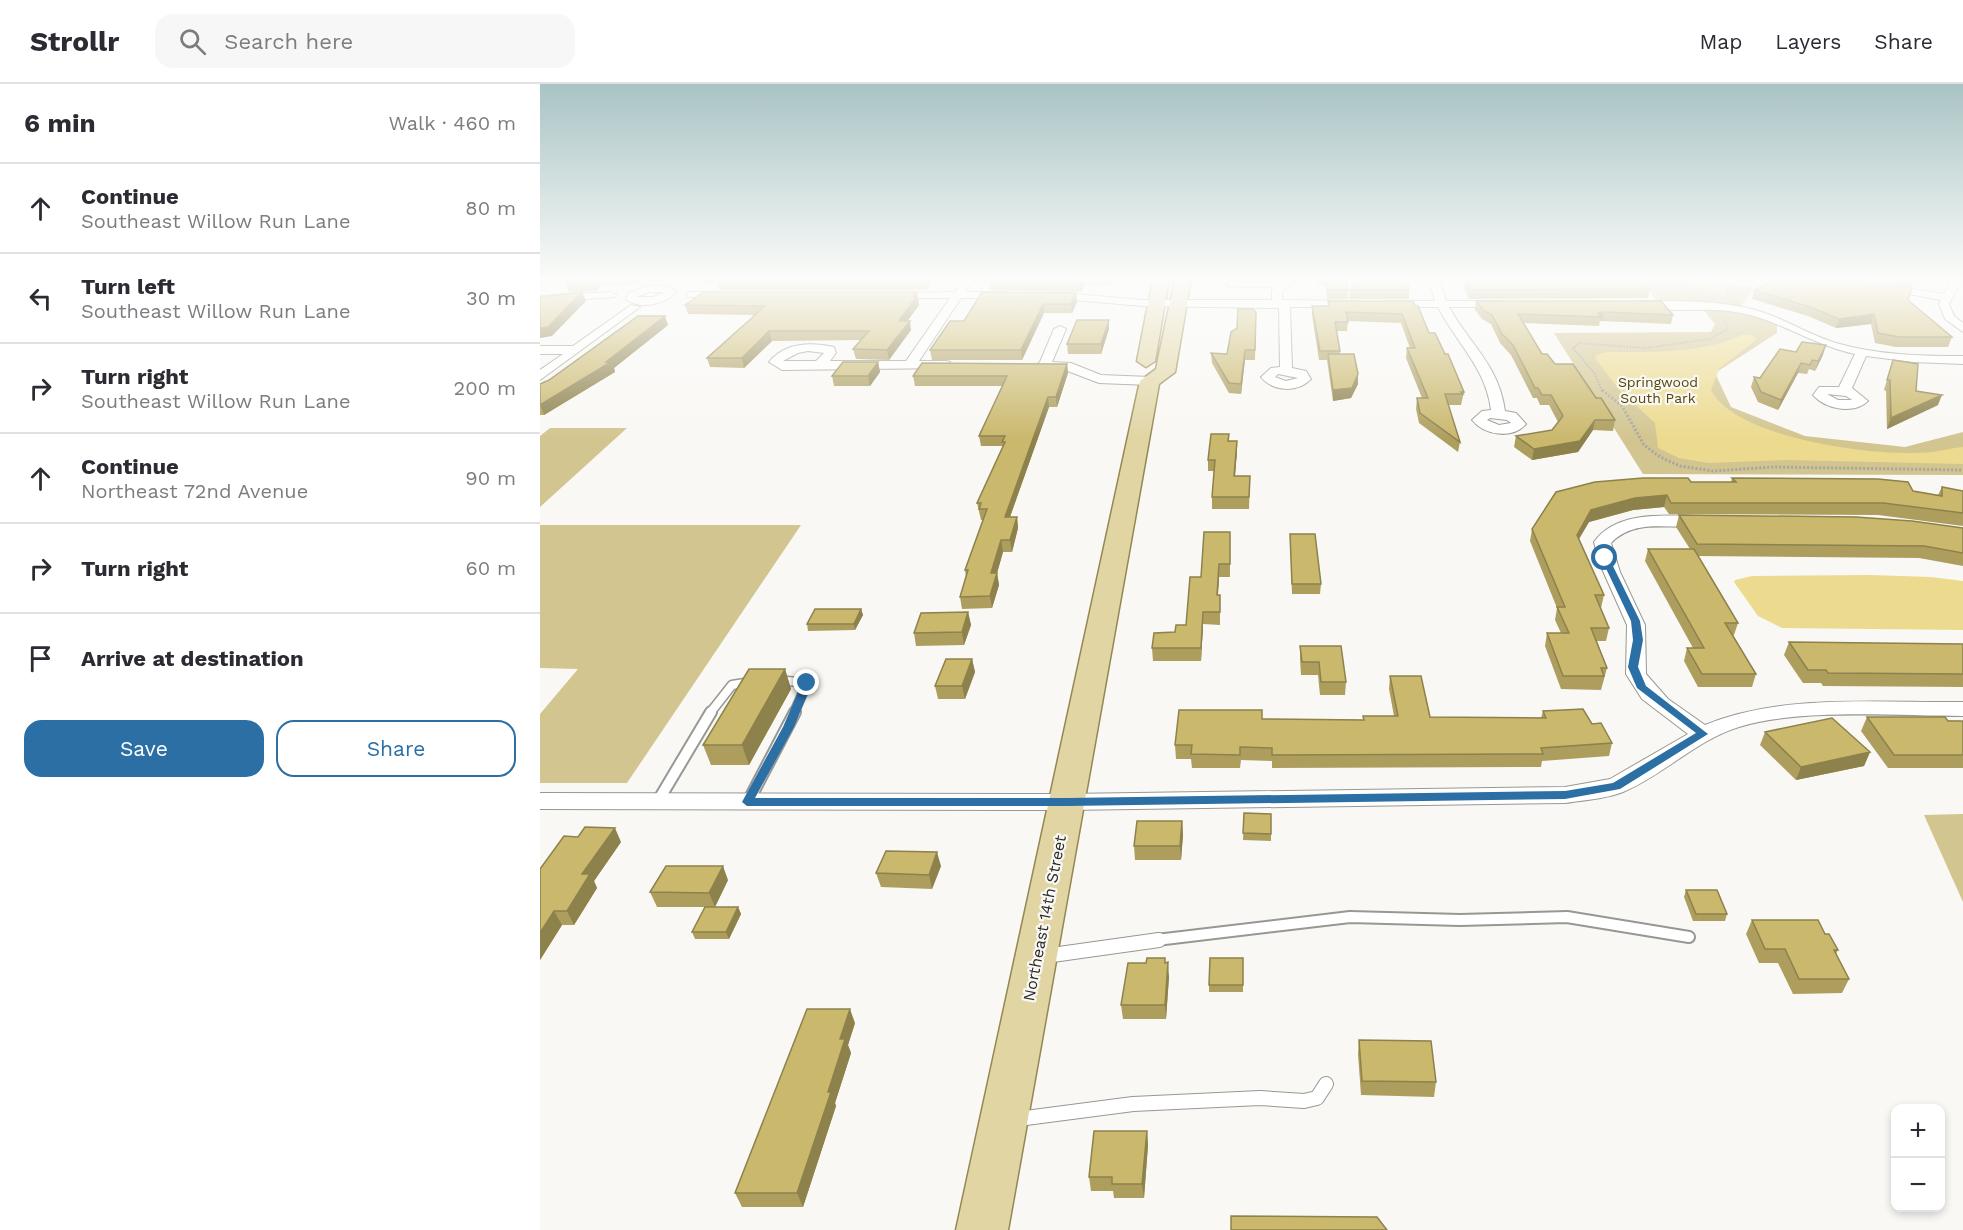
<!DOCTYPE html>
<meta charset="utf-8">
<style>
body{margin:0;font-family:"Work Sans",sans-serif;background:#f7f7f7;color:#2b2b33}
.controls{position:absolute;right:18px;bottom:18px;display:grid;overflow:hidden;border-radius:12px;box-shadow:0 3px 9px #0003}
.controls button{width:54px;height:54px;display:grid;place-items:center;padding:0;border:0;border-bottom:2px solid #e1e1e2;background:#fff;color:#2b2b33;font:30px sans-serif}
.stop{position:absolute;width:18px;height:18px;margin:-14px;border:4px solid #2c6fa4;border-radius:50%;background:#fff}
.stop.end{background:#2c6fa4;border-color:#fff;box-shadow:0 2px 6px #0008}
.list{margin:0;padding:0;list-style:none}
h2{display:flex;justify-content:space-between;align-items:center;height:78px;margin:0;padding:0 24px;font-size:26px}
h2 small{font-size:20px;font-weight:400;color:#7c7c81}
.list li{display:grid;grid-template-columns:39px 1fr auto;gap:18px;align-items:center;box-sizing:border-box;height:90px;padding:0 24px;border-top:2px solid #e1e1e2}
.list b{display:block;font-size:22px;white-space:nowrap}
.list p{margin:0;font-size:20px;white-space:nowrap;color:#7c7c81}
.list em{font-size:20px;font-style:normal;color:#7c7c81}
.actions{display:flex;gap:12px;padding:18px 24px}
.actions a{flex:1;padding:14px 0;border:2px solid #2c6fa4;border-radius:18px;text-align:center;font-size:21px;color:#2c6fa4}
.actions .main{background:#2c6fa4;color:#fff}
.icon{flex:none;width:33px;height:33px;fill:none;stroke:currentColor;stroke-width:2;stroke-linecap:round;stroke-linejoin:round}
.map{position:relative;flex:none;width:1423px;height:1146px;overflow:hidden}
header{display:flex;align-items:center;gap:36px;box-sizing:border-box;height:84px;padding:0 30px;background:#fff;border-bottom:2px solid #e1e1e2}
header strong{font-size:28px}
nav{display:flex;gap:33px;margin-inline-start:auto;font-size:21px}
.search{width:420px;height:54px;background:#f7f7f7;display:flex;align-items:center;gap:15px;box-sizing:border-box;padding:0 21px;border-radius:18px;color:#7c7c81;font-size:22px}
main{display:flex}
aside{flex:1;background:#fff}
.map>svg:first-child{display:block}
.green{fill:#d2c590}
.water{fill:#ecda8e}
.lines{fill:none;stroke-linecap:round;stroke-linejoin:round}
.stream{stroke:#ecda8e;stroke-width:4}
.lane-far3-casing{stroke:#979793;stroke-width:7}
.lane-far2-casing{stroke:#979793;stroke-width:11}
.lane-far1-casing{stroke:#979793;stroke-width:14}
.lane-casing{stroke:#979793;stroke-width:16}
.street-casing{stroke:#979793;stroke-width:2}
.primary-casing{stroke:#948751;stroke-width:3}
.path-far1{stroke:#a6a6a3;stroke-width:2;stroke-dasharray:1.5 1.5;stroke-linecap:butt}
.path{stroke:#a6a6a3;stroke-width:3;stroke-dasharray:2 2;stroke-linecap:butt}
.lane-far3{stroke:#fff;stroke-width:5}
.lane-far2{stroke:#fff;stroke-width:8}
.lane-far1{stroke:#fff;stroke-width:10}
.lane{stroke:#fff;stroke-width:14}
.street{fill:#fff;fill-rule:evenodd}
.primary{fill:#e1d5a4;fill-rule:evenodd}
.wall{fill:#ae9e5e}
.shaded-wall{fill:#8d814c}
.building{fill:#cab86d;stroke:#8d814c;stroke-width:1.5}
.route{fill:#2c6fa4}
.labels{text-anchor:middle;stroke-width:4.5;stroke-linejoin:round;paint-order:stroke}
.far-park-label{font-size:14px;fill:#55480c;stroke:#f9f8f5}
.street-label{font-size:16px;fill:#292927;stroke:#f9f8f5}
</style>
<header>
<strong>Strollr</strong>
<div class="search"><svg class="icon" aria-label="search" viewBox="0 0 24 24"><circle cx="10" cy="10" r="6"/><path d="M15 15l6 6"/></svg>Search here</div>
<nav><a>Map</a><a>Layers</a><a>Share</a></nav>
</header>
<main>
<aside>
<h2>6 min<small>Walk · 460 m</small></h2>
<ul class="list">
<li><svg class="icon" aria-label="ahead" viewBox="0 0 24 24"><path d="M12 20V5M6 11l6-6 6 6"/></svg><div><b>Continue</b><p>Southeast Willow Run Lane</p></div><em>80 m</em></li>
<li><svg class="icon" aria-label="left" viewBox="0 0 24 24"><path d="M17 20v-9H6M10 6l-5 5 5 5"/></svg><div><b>Turn left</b><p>Southeast Willow Run Lane</p></div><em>30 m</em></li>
<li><svg class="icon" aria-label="right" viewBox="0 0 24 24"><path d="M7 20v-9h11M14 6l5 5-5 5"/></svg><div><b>Turn right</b><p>Southeast Willow Run Lane</p></div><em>200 m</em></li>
<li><svg class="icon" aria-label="ahead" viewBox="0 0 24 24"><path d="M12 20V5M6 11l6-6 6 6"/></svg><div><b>Continue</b><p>Northeast 72nd Avenue</p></div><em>90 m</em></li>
<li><svg class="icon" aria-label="right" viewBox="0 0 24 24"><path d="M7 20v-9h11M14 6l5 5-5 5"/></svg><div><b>Turn right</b></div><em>60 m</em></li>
<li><svg class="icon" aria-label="arrive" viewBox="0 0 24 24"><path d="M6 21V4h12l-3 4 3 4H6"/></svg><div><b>Arrive at destination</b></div></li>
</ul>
<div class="actions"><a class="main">Save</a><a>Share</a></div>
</aside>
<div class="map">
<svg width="1423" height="1146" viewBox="0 0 1423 1146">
<rect width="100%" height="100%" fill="#f9f8f5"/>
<path class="green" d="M967,195H1170L1214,204L1200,223L1118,217L1097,195L967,198Z
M1161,223L1195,227L1237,240V249L1175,289L1191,323L1265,352L1365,363L1423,348V391L1103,390L1014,249L1171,248L1175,240Z
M10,344H87L0,423V352Z
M0,441H261L87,699H0V630L38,585L0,584Z
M1423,730V818L1384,731Z"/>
<path class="water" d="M1202,251H1212L1217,255L1179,285L1171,306C1195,355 1341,374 1391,368C1402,367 1412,364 1423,363V380L1247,376L1168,379L1139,374L1118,364L1115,339L1080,307L1055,274C1060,267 1072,268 1081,268C1121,268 1166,268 1202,251Z
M1331,491L1391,493L1423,497V546L1242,544L1218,532L1194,498L1195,496L1212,492Z"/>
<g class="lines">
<path class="stream" d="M1139,195L1183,206V212"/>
<g class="lane-far3-casing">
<path id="lane-far3" d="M690,200L746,201"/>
</g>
<g class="lane-far2-casing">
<path id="lane-far2" d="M237,596L267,599L254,629
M170,629L192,601L211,598"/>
</g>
<g class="lane-far1-casing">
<path id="lane-far1" d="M118,717L171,628
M208,718L255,628
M608,857L810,833L920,836L1027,833L1149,853"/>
</g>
<g class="lane-casing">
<path id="lane" d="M505,872L619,856
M478,1035L593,1020L720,1014L764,1017L777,1014L786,1000"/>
</g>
<g class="street-casing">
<path id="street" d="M424,195H434L425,208H466L471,211L466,214H421L379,277H406L410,278V284L242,286L229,278C245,258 271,258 294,263L296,269L290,277H366L410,214H352L348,213V209L415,208ZM268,267L284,269L276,277H243L258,269Z
M746,195H758L742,207V216L814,217L819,220L814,223H750L752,284L766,287L771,295C758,309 733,308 721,293L731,284L740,283L739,224L603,222L511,214L506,211L511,208L603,216H732V206ZM738,290L758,294L746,297L735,293Z
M889,195H899L906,217H961L966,220L961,223H909C930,261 959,281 965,327L976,329L986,340C972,356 944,351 932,336L942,327L951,326C946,284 917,260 898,223H849L844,220L849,217H895ZM950,334L967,336L971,339L959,341L947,336Z
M1289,195H1311L1404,210L1413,195H1423L1409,220L1414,232L1423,239V248L1405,235L1399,220L1401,216Z
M108,202H125L137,207C126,221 100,226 86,215L88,209ZM109,208H125L113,213H97Z
M71,208L76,211L75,213L0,218V212Z
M151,208H184L189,211L184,214L147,213V209Z
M1098,217C1133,217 1168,216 1203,223C1236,229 1264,249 1296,259C1337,271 1381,272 1423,272V280L1373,278L1326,272L1312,304L1328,317C1314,331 1285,325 1273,311L1279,303H1299L1315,270C1275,262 1241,237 1201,229C1166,222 1129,230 1094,222L1093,220ZM1287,310L1306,312L1312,316H1298Z
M91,221L100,223L0,296V286L23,270H0V262H33Z
M520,242L526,245L512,278L531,279L561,291L610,293L616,297L610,301L559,299L525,286L498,284L496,281L500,278L514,245Z
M1164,432L1172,437L1170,440C1137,449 1098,431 1071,459L1080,488L1105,541L1106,590L1128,615L1165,641C1242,609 1340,619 1423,618V632C1358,632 1259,624 1199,643C1156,656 1124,691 1083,708C1066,715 1044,716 1025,719L527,726L0,725V709L527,710L1025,703L1070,695L1148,650L1102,615L1086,590L1087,541L1059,478L1054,458C1077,425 1129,432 1164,432Z"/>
</g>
<g class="primary-casing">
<path id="primary" d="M613,195H629L615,277L606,283L597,277Z
M635,195H651L635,288L619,300L468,1146H416L600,297L616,285Z"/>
</g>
<path class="path-far1" d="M1107,195L1140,206
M1062,307L1055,290L1033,264L1039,259L1105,264L1170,255L1188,245L1184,236"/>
<path class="path" d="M1062,306L1082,322L1104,361L1120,373L1140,382L1173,387L1233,383L1423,386"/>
<use href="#lane-far3" class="lane-far3"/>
<use href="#lane-far2" class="lane-far2"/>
<use href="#lane-far1" class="lane-far1"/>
<use href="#lane" class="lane"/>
<use href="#street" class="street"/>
<use href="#primary" class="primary"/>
</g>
<path class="wall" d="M31,195H105L91,201H62L56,207L29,208L26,200Z
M157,195H394L386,206H179L178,200L158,199Z
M451,195H574L573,198L570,201H544L541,208L450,206L449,197Z
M776,195H806L808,206V215H787L785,201H779L776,197Z
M925,195L1110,205L1108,214L929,215L924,203Z
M1358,195H1380L1377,199L1374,198L1372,203L1356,200Z
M810,206H869V215H809Z
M1214,206L1368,216L1412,253L1408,263H1356L1335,259L1331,240L1296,244L1268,232L1212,215Z
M536,209L537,218L532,229H504L482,276H392L390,266L424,237Z
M379,216L378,218L379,221L367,237L371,246L349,276L316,275L313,265L321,256L232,257L204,284L170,283L167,274L215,231L148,230L145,221Z
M788,217L875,222L889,249L924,308L921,321H908L920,358L918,368L879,339L876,325L877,314H882L866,274L867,264H870L861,239L808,237L807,247H797L800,270L818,300L811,314L793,317L787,276H779L772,231V222H788Z
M936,217L1133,231L1131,240L1062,237H1060L1059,242L984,239L1002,270L1015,280L1056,314L1075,336L1073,347L1053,346L1038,368L992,376L974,363L976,352L1012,346L1018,338L1009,321H1000L997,314H993L971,271L960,259L951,240L942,235L935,226Z
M716,228L715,276H705L701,310L689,309L672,279L671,269L687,270L697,244Z
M569,236V245L561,270H528L527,260Z
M128,241L74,284L75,288L4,331H0V300Z
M1256,268L1283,271L1275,287L1269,285L1267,290L1258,289L1238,326L1218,318L1211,303L1214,293L1220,294Z
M1353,276L1376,307L1398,321L1347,345L1346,307L1344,306Z
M338,278L340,288L330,302H294L292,292Z
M527,280L528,289L517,323H509L470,433H477L478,444L472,468H463L457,489L459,501L452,524L422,525L420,513L426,493L425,486L443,436H441L437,419L463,364L462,362H441L439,352L463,302H375L373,292Z
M689,357L697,367L695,392H710L709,425H672V413L674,387H668V376Z
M1192,394L1373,407L1398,411L1402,403L1423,407V442L1338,431L1129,430L1124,423L1093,426L1049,438L1039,455L1064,511L1061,524H1060L1069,544L1066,557H1057L1067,584L1061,606L1021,605L1005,562L1007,549H1021L1015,536L1017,524L990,457L992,445L1151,398H1191Z
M1139,431L1423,444V482L1379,474L1158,472L1198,539L1194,551H1193L1216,590L1212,603H1158L1144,577L1147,564H1153L1105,477L1108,465H1150L1136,443Z
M690,448V493H679L678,511H680V541L663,540L661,577H613L612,564L646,541L661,493Z
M750,450L781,500L780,510H752Z
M321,525L323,531L315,546L268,547L267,540Z
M428,528L431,541L424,561L376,562L374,549Z
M1249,558L1423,560V603L1283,602L1281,599H1263L1244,571Z
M760,562L806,598L805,611H780L778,591H761L760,575Z
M432,575L435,588L425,615H398L395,602Z
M245,585L251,605L209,681H171L163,661Z
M850,592L890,633L1001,634L1003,627L1052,640L1072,659L1069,672L1002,677L1001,683L732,684V677L701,676L700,684H652L651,675H636L635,661L722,635L823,636V632H854L849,605Z
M1327,633L1423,637V684H1348L1321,647Z
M1225,648L1330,668L1324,682L1256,696L1220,661Z
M704,729L731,730V757L703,756Z
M642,737L643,751L641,776H595L594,762Z
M81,758L54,797L57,804L34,841H22L0,876V785Z
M401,782L392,805L341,803L336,789Z
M188,796L175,823H198L201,830L189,855H155L152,848L167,823H117L110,808Z
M1146,806L1187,830L1185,837H1153L1144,813Z
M1212,836L1285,850L1298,866L1296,870L1309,895L1302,909L1253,910L1238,879H1219L1206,850Z
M703,874V908H669V901Z
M625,879L629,893L626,935H583L581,921Z
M315,939L308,961L311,969L295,1019L296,1022L263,1123H202L195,1109Z
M819,956L896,998L894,1013L821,1011L818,970Z
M607,1047L608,1061L604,1114H574L573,1107H551L549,1093Z"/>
<path class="shaded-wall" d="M56,195H60L62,201L56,207L53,198Z
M89,195H105L91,201Z
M387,195H394L386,206L385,197Z
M542,195H543L544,201L541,208L540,199Z
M569,195H574L573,198L570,201Z
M42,208L46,217L12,252L0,254V244Z
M377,208L379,221L361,246L359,237Z
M536,209L537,218L532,229L531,220Z
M503,220L504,229L482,276L481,266Z
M1064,228L1062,237H1060L1061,233L1058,229Z
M1334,230L1331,240L1296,244L1299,235Z
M125,232L128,241L74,284L75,288L4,331L0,321L66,278Z
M569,236V245L561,270V260Z
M370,237L371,246L349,276L347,266Z
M229,247L232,257L204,284L202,274Z
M1286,261L1283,271L1275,287L1278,277Z
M705,266V276L701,310V300Z
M338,278L340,288L330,302L328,292Z
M1261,279L1258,289L1238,326L1241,316Z
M527,280L528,289L517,323L516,313Z
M818,290V300L811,314L793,317V306Z
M1402,311L1398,321L1347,345L1351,334Z
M508,313L509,323L466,444L465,433Z
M1055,336L1053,346L1038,368L992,376L994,365Z
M697,357V367L694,404V392Z
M1127,411L1124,423L1093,426L1049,438L1034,463L1037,451L1051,426L1095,414Z
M477,433L478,444L472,468L470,456Z
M461,456L463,468L457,489L459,501L452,524L450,512L451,489Z
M679,480V493L677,523V511Z
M321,525L323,531L315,546L314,540Z
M428,528L431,541L424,561L422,548Z
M663,528V540L661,577V564Z
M432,575L435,588L425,615L422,602Z
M245,585L251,605L209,681L202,661Z
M1330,668L1324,682L1256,696L1261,683Z
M642,737L643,751L641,776L640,762Z
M75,744L81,758L54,797L57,804L34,841L27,827L42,790Z
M397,768L401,782L392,805L389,791Z
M183,782L188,796L175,823L169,809Z
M198,823L201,830L189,855L186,848Z
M14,827L22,841L0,876V849Z
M628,878L629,893L626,935L625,921Z
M310,925L315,939L308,961L311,969L295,1019L296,1022L263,1123L257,1109L288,1008L300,955Z
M607,1047L608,1061L604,1114L602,1100Z"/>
<path class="building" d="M31,195H56L53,198L26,200Z
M180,195H387L385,197H177Z
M451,195H542L540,199L449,197Z
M786,195H806L808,206H787Z
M820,195H866L869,206H810Z
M925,195H1100L1110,205L930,206Z
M1237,195H1298L1351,203L1353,200L1372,204L1368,216L1412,253H1359L1338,249L1334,230L1299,235L1270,223L1214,206Z
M42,208L8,243L0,244V213Z
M164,208H377L374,212H377L359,237H370L347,266L313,265L329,247H229L202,274H167L225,222L145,221Z
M442,208L536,209L531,220H503L481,266H390L410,237H424Z
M788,217H873L875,222H878L889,249H895L905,270H908L924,308H921L923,310H905L920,358L880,329L877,314H888L867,264H875L862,230L806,228L808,238H795L800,267H780L772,222H789Z
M936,217H1121L1133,231L1064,228L1058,229L1061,233L978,230L1002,270H1007L1015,280H1033L1056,314H1061L1075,336H1055L1040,357L994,365L976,352L1012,346L1023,332L1011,311H1002L998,304H995L973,261L962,250L952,231L943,226Z
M698,225H713L716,228L715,266H705L701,300L689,299L671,269L687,270L691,248L697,244Z
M98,232H125L66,278H71L0,321V300L9,296Z
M537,236H569L561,260H527Z
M1262,258L1286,261L1278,277L1272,276L1270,281L1261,279L1241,316L1221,308L1214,293L1220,294L1240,265L1256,268Z
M788,270H814L818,290L812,304L793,306Z
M1353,276L1378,280L1376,307L1402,311L1351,334L1350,296H1347Z
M303,278H338L328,292H292Z
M382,279L527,280L516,313H508L465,433H477L470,456H461L451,489H457L450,512L420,513L428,486H425L447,425H439L441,419H437L465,358H462L465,352H439L467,292H373Z
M671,350H689L688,357H697L694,392H710L709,413H672L675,376H668Z
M1103,394H1148L1151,398H1196L1192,394L1338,395L1368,398L1373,407L1402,412V403L1423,407V429L1343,419H1131L1127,411L1095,414L1051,426L1037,451L1064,511H1055L1069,544H1051L1067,584H1061L1064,592H1023L1007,549H1029L1017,523H1025L992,445L1016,408L1055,398Z
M1139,431L1316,433L1372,437L1423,444V469L1384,462L1157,460Z
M664,448H690V480H679L677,511H680V528H663L661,564H612L614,549L635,548L636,541H646L650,493H661Z
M750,450H775L781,500H752Z
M1108,465H1154L1198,539H1185L1216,590H1162L1147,564H1164Z
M275,525H321L314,540H267Z
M428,528L422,548L374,549L381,529Z
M1249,558L1423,560V590L1288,589L1286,586H1268Z
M760,562H801L806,598H781L779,578H762Z
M406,575H432L422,602H395Z
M209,585H245L202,661H163Z
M850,592H881L890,633L1006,634L1003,627L1043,625L1052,640L1061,639L1072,659L1001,664L1003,670L732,671V664L700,663V671L651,670L652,661H635L639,626H722V635L824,636L823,632H858Z
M1327,633H1405L1408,637H1423V671H1354Z
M1292,634L1330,668L1261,683L1225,648Z
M704,729L731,730V750L703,749Z
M597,737H642L640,762H594Z
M45,743L75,744L42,790H50L27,827H14L0,849V785L24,752L38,753Z
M346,767L397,768L389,791L336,789Z
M126,782H183L169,809L110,808Z
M1146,806H1177L1187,830H1156Z
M165,823H198L186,848H152Z
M1212,836H1278L1285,850H1289L1298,866H1294L1309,895H1259L1245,865H1225Z
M607,874H625V879L628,878L625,921H581L588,879H606Z
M670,874H703V901H669Z
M267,925H310L300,955H305L288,1008H291L257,1109H195Z
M819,956L891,957L896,998L822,997Z
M554,1047H607L602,1100H572V1093H549Z
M691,1132L837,1133L847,1146H691Z"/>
<linearGradient id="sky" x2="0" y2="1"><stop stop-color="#a9c3c4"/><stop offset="0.55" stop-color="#fcfcfa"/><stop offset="1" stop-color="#fcfcfa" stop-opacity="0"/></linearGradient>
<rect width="1423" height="355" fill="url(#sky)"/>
<path class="route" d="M1065,471L1069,474L1100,537L1103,556L1098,583L1106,602L1168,650L1080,705L1025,715L527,722H207L202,718L243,643L262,599L267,596L272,599L254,643L215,714H527L1025,707L1073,699L1156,649L1097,604L1088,583L1093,556L1091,537L1061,474Z"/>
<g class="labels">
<g class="far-park-label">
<text x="1118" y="303">Springwood<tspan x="1118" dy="16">South Park</tspan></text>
</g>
<g class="street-label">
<text transform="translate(504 834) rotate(-79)" y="6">Northeast 14th Street</text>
</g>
</g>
</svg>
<div class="controls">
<button>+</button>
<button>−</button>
</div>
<div class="stop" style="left:1065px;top:474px"></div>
<div class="stop end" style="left:267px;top:599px"></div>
</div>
</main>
